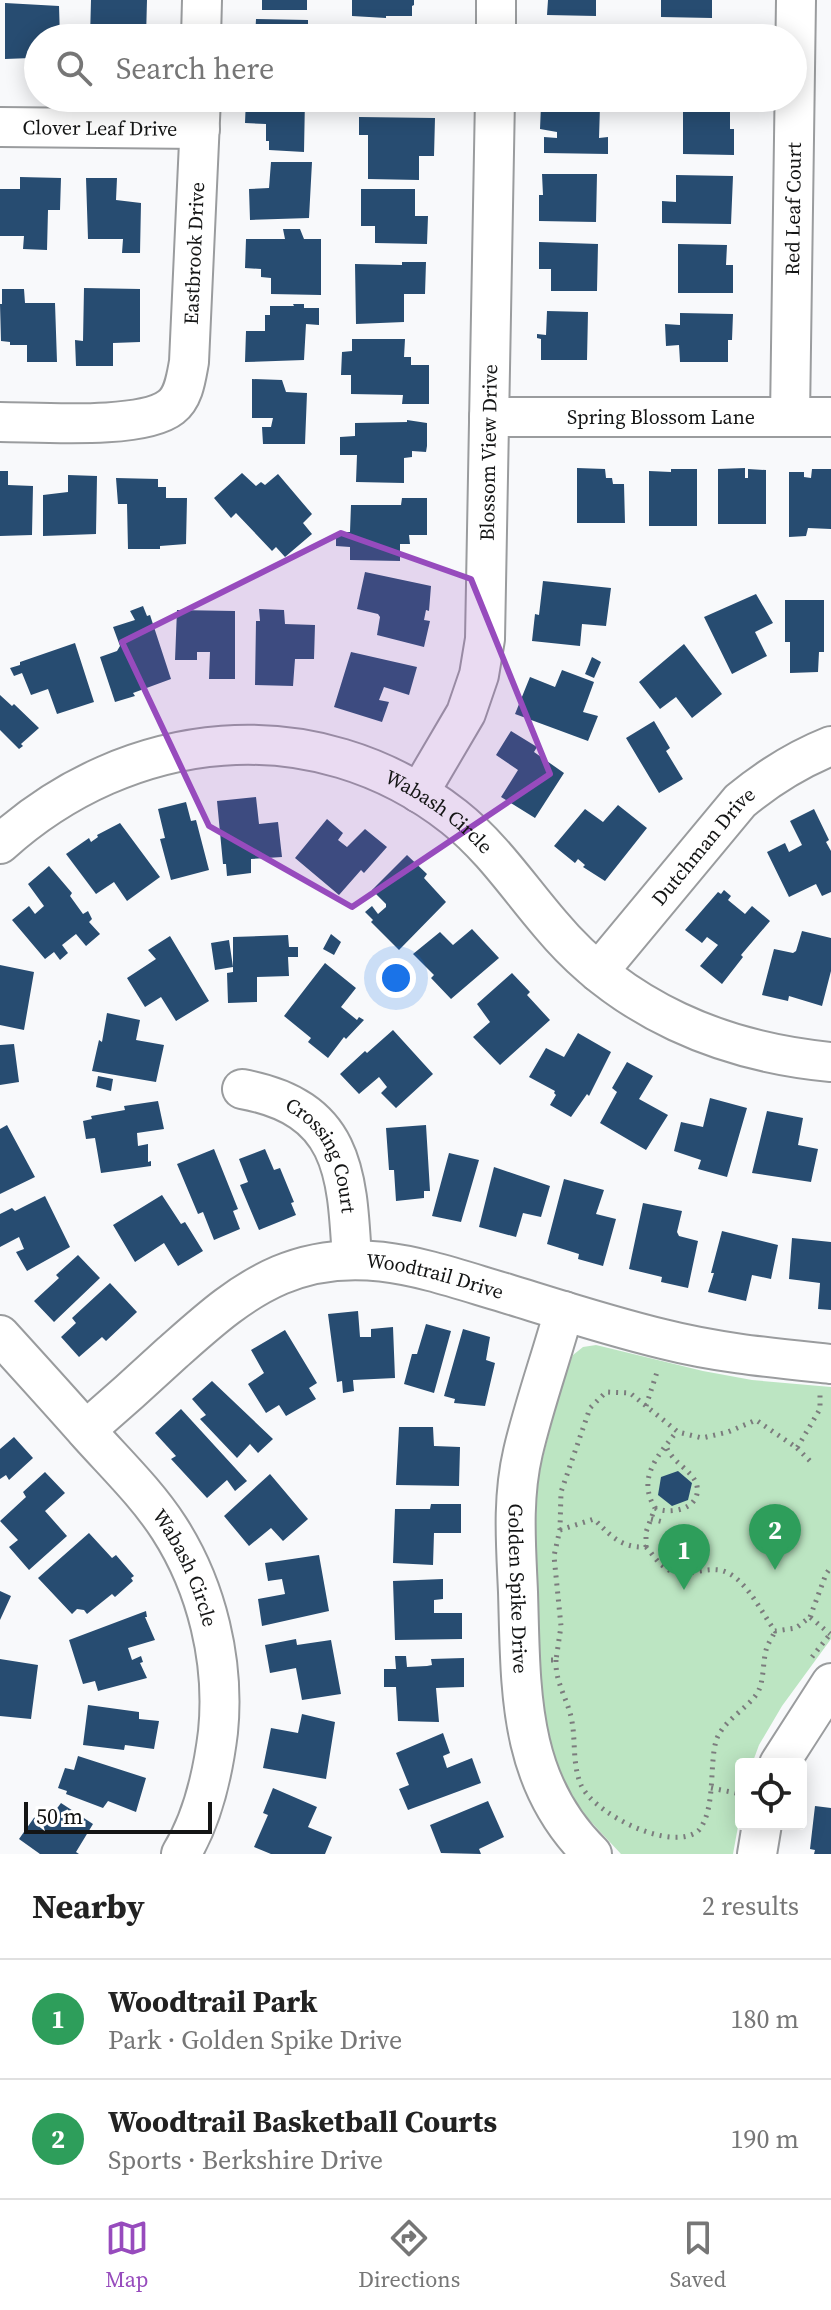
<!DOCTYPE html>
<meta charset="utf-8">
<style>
body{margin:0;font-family:"Source Serif 4",serif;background:#f6f6f6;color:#222}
.controls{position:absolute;right:24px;bottom:24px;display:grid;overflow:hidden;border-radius:8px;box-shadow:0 4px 20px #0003}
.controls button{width:72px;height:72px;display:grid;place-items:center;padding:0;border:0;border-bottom:2px solid #e0e0e0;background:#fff;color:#222;font:40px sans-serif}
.scale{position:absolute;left:24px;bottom:20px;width:188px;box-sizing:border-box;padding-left:8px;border:4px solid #141515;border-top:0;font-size:22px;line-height:28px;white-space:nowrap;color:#141515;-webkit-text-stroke:6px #fff;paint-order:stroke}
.you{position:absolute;left:396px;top:978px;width:28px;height:28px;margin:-20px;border:6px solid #fff;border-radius:50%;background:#1a73e8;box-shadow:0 0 0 12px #1a73e833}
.badge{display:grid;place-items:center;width:52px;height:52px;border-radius:50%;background:#974bbd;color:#fff;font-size:26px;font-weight:700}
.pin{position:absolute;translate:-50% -66px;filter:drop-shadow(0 2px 4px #0008)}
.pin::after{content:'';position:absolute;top:42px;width:28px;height:24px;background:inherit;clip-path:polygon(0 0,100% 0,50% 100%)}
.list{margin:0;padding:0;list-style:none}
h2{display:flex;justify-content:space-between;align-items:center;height:104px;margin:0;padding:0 32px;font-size:34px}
h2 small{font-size:26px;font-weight:400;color:#767676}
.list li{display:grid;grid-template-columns:52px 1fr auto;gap:24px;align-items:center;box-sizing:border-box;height:120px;padding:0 32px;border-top:2px solid #e0e0e0}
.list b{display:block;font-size:30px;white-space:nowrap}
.list p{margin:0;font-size:26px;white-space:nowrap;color:#767676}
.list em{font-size:26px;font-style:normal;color:#767676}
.icon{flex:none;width:44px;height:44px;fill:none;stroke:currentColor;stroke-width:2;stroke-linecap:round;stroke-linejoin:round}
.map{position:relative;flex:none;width:831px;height:1854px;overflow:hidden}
.search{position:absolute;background:#fff;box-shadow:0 4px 20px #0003;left:24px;right:24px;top:24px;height:88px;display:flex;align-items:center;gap:20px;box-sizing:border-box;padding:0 28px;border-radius:44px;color:#767676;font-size:30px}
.sheet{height:344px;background:#fff}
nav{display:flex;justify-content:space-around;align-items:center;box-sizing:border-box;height:112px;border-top:2px solid #e0e0e0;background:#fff;font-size:22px;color:#767676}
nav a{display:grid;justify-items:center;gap:4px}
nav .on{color:#974bbd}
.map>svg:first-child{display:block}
.green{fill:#bce5c2}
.building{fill:#274c71}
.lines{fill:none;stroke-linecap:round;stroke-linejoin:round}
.minor-casing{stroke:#9a9c9e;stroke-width:42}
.path{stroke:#7b7c7d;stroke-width:5;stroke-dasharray:2 6;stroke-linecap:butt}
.minor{stroke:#fff;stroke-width:38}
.marked{fill:#974bbd;fill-opacity:0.2;stroke:#974bbd;stroke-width:6;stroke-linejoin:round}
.labels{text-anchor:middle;stroke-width:8;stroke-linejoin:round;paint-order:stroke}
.street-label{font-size:20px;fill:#141515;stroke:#fff}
</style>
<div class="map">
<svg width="831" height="1854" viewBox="0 0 831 1854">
<rect width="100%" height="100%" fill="#f8f9fb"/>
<path class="green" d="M596,1345L703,1371L752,1380L831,1387V1639L782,1706L759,1745L752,1764H741V1810L733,1854H621L579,1809L565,1785L547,1738L540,1693L535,1541L538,1476L564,1376L573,1355L583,1347Z"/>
<path class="building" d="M91,0H147L146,38H90Z
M262,0H307V10H262Z
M352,0H414V5L412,6V16H386V18L352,16Z
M548,0H596V16L547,15Z
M661,0H712V18L661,17Z
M5,3L59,6L60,38H38V72H31V58L5,59Z
M256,19L308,20V38H255Z
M246,98H305L304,152L269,150V141H266V124L245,123Z
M541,105L600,106L599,138L608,137V154L544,153V137L557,138V132L540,129Z
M683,108H730V129H734V155L683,154Z
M359,117L435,118L434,156H419V180L368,179V135H359Z
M271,162H312L309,218L250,220L249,189L269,188Z
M542,174H597L596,222L539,221V195H543Z
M676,175L733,176L731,224L662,223V201L676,202Z
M20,177L61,178L60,210H48L47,250L23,249L24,236H0V189H20Z
M86,178H117L116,200L141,203L140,253H122L123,239H88Z
M361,189H415V216H428L427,244L375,243V226H361Z
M283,229H300L304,239H321V295L271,294V278L261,277V269L245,268L246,239H285Z
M539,242L598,244L597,291H551V269H539Z
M678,244L727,245L726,265H733V293H678Z
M402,262H426L425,294H404V322L356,324L355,264L402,265Z
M84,288L140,289V342L113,343V366H76L75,340L83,341Z
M2,289H24L25,303H55L57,362H27V345H10V342L1,341L0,304H2Z
M293,304H304V308H319V325L306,324L304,360L245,362L246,331H265V315H270V306H294Z
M547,311L588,312L587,360H541V339L537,338V334L546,335Z
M680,313L733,314L732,340H728V362H680L679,345L666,346L665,324L680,325Z
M352,339H405L404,357H411V365H429V404H402L403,395L351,394V375H341L342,352L352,351Z
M252,379L282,380L286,392L307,393L305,444H263L262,427H271L273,418H252Z
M407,420L427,423V446L426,452L412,451V457L404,458V483L356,482L357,455H340V437L355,436V423L407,422Z
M577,468L605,469L606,478H612L613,484H624L625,523H577Z
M745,468V478H748V469L766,470V524H718V469Z
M671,469H697V526H649V471L671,472Z
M812,469H831V529L808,528L806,536L789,537V472H804V477L811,478Z
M0,471H8V485L33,486L32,535L0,536Z
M242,473L256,486L261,482L265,485L278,474L312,514L303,523L312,534L285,557L276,547L272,551L236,513L231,518L214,498Z
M68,475L97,476L96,534L43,536V495L68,492Z
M116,478L158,479V487H166V498H187L186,544L160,546V549H128L127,504H118Z
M402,498H427V535H409L410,544H400V561L350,560V547L336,546V532H350L351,505H401Z
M365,572L431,586L429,611L426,610L424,620L430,621L424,647L377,635L380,617L378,614L357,609Z
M543,581L611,588L606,626L582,624L580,646L532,641L535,614L539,615Z
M756,594L773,623L755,632L767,656L732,674L704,617Z
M785,600H824V652H819L818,672L790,673V642H785Z
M143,606L147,616L150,615L171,679L133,693L135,696L115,702L100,657L117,651L120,646L113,627L135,620L130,611Z
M259,609L284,610L285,624L315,625L314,659H295L293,686L255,685L256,621H260Z
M177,610L235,611V679H209L210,652H197V660H175Z
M75,643L94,702L57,714L48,689L31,695L22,673L14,676L10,668L20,665V662Z
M684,644L722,694L692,718L676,697L660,709L639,682Z
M351,652L417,667L409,695L384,687L379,700L389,702L382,722L334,707Z
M592,657L601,662L594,678L585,674Z
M562,670L594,682L583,712L598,716L588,741L515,714L530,677L555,687Z
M0,695L12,706L14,704L39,728L21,744L23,746L19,749L0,730Z
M654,721L670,748L666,751L683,779L659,793L626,738Z
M511,731L537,747L534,752L564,773L535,818L501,797L518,770L496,755Z
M256,797L259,824L278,822L282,857L251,859V873L227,876L226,864H223L217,801Z
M186,802L191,821L196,820L209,870L171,880L160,839L165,838L158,809Z
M618,805L647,828L605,881L583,867L585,865L578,859L575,863L554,846L585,809L603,822Z
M814,809L829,840L826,842L831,851V892L822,896L816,884L789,897L767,852L785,843L789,852L802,845L790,821Z
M327,819L343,833L338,840L347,847L365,829L387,847L364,873L361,870L339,895L295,858Z
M120,823L160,877L127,901L114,882L96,894L66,854L89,838L91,842L98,837L97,835Z
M407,855L427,874L424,878L446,902L399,950L371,922L373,920L365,912L372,906L378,914L386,907V904L372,890Z
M49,866L72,893L70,896L83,914L88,911L92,919L89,922L100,934L86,946L76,934L62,945L68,953L60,960L54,952L45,959L12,920L29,906L35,914L44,906L28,884Z
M724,890L731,896L728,900L745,914L752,906L770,921L741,955L743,957L722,984L700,966L718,945L707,937L702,943L685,930L718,892L721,894Z
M472,929L499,958L451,999L431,978L434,975L413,954L440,932L453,945Z
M802,931L831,938V971L822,1006L789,996L788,1001L762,995L774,949L793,953L796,951Z
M331,934L341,942L334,955L323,949Z
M288,935L289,947H298V957H288L289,976L257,977V1002L228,1003L227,973L233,972V967L215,970L211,943L229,940L233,967V937Z
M170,936L209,1001L176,1021L161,997L145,1007L127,978L156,959L148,950Z
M325,963L356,988L341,1007L357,1020L359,1017L364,1020L346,1039L344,1037L328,1058L308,1042L311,1038L284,1016Z
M0,965L34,972L24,1030L0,1025Z
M512,973L530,992L527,995L550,1020L500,1065L473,1037L490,1022L477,1004Z
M107,1013L140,1020L136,1040L164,1045L156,1082L92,1071L99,1040L102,1042Z
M393,1030L433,1074L396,1108L381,1093L387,1087L379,1077L359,1094L340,1074L365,1051L367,1053Z
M578,1033L611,1052L589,1096L587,1094L571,1117L550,1105L556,1095L554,1093L555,1091L529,1077L546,1048L564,1057Z
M14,1044L19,1082L0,1085V1045Z
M627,1062L653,1076L639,1099L668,1115L646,1150L600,1123L617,1092L612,1088Z
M98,1076L113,1079L111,1091L96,1087Z
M710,1098L747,1108L727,1177L698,1169L701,1160L674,1151L681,1122L703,1127Z
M158,1101L164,1129L137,1133L138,1146L148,1144V1162L151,1161V1166L101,1173L95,1138L86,1139L83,1121L92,1119L91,1116L125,1110L124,1106Z
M767,1111L803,1118L798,1145L818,1149L811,1182L752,1173Z
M7,1125L35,1177L0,1194V1129Z
M426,1125L430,1191H424V1198L396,1201L394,1170H389L386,1128Z
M214,1149L238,1209L233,1211L240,1229L214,1240L203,1212L198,1214L177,1164Z
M265,1149L274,1170L280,1168L294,1202L291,1203L296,1215L259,1230L240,1185L248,1182L239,1159Z
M449,1153L479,1160L461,1222L432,1216Z
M494,1167L550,1186L541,1217L523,1213L516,1237L479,1227Z
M564,1179L604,1190L596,1214L616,1219L603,1266L578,1259L579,1254L547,1244Z
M162,1195L181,1224L185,1222L203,1251L178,1266L164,1243L135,1262L113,1225Z
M45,1196L70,1247L27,1271L16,1252L24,1249L19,1237L0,1247V1214L12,1208L15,1211Z
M643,1203L682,1211L677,1232L679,1236L698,1241L688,1288L661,1282L662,1277L629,1269Z
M722,1231L778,1245L771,1279L752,1275L746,1301L708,1292L714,1273H711Z
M792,1238L831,1242V1310L818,1309L820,1283L789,1279Z
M78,1255L100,1278L54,1322L34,1301L59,1278L56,1275Z
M110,1283L137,1312L106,1341L102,1337L79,1357L61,1337L76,1323L72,1318Z
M358,1311L360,1337H371V1329L393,1327L395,1378L353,1380L354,1391L343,1393L342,1381L337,1382L328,1314Z
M426,1324L451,1331L434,1393L404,1384L412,1354H417Z
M463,1329L490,1337L486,1360L495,1363L485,1406L454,1403L455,1399L444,1396Z
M285,1330L317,1383L309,1388L316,1399L286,1416L279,1405L266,1413L248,1384L264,1373L251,1350Z
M212,1381L273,1439L258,1453L250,1444L237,1458L200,1419L206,1415L192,1399Z
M181,1409L247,1481L235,1491L227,1480L207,1498L171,1459L176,1456L155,1433Z
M399,1427H433L434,1446L460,1447L459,1486L396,1485Z
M14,1437L33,1458L9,1480L6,1475L0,1479V1449Z
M678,1471L692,1483L688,1500L672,1506L658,1495L661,1477Z
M45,1472L65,1493L45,1511L67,1536L29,1570L9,1547L18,1540L0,1521L26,1497L23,1492Z
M270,1474L308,1519L283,1541L271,1528L249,1546L224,1516Z
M431,1504H461V1533H434L433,1565L393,1563L395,1509H430Z
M89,1533L112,1558L116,1555L134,1576L131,1578L133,1581L115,1597L112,1594L87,1614L84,1610L77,1609L72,1614L38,1578Z
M319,1555L329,1611L262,1626L258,1599L285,1594L282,1579L268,1581L265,1563Z
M443,1579V1599L434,1600V1613H462V1639L395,1640L393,1581Z
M0,1591L11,1596L0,1620Z
M146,1611L147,1617H145L155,1640L128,1648L132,1660L141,1656L143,1662L140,1663L147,1678L98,1691L95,1681L83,1684L69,1640Z
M296,1639L297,1645L331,1640L341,1694L302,1700L296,1668L270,1673L265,1645Z
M395,1656H406L407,1667L427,1666L432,1665L431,1659L464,1658V1687L436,1688L439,1722L398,1721L396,1687H384V1669H396Z
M0,1659L38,1665L31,1719L0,1716Z
M88,1705L139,1712V1719L159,1721L154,1749L125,1745L124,1750L83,1745Z
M302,1714L335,1722L326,1779L263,1768L271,1728L298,1733Z
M443,1733L450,1753L443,1756L447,1768L472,1758L481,1783L408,1810L399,1789L409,1785L396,1753Z
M78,1756L146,1778L136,1812L108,1801L103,1808L66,1794L67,1791L58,1788L65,1768L74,1770Z
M273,1788L317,1807L308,1827L332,1837L325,1854H271L254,1847L268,1815L263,1813Z
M488,1801L504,1837L479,1849L481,1854L441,1853L430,1825Z
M61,1803L93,1824L76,1852L79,1854H40L19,1839L36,1815L46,1823Z
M815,1806L831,1808V1854H814L815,1850L810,1849Z"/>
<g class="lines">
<g class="minor-casing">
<g id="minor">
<path d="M201,38L202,0"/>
<path d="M496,38V0"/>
<path id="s1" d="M0,127L200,129"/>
<path id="s2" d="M489,417H831"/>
<path id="s3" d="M790,417L796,0"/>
<path id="s4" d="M0,422C39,422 142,430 171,407C184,397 186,378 189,362L201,98"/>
<path id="s5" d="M419,793L466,713L479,675L485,639L495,98"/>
<path id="s6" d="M0,844C128,728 314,707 454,817C493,848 519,888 551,925C622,1010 723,1052 831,1062"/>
<path id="s7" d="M598,972L740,801C769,777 796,760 831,746"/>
<path id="s8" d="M242,1089C345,1108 347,1173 352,1260"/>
<path id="s9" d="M564,1311C551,1358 534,1405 523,1452C512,1499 516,1545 518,1592C521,1689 517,1781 592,1854"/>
<path id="s10" d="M0,1335C30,1368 60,1401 90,1435C117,1465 147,1494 169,1528C207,1587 225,1662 218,1732C213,1773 203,1818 181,1854"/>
<path id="s11" d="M86,1430C115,1405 144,1379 172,1353C206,1323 238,1293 280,1275C358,1242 430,1271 505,1293C557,1309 609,1326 663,1339C718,1353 774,1358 831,1364"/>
<path d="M779,1764L831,1683"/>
<path d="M757,1854L762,1824"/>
</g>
</g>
<path class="path" d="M646,1406L658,1369
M797,1448L812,1463
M655,1508C671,1515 701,1509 697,1486C694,1471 672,1463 666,1446
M651,1519L663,1522
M560,1530L594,1519C611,1536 621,1548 646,1547
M646,1547C652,1553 656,1561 663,1566C682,1583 708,1562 728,1573C748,1583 762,1613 775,1631L796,1628L810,1617L830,1634
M646,1547V1532L655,1508C636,1477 659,1455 677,1431
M810,1617L826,1574L831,1567
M812,1657L831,1633
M551,1660H556L561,1626L554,1556L560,1529L561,1492L590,1408L606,1392L630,1393L678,1432L702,1438L728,1432L756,1420L797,1448L820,1409V1393
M556,1660C555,1680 565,1695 570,1713C577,1737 571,1761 581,1785C594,1814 673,1854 699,1830C716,1808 709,1767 716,1741C722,1722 745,1710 756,1695C765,1683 762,1661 767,1647C769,1642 773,1636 775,1631
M711,1788L741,1794"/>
<use href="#minor" class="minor"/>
</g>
<path class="marked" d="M341,533L471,579L550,774L352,907L209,826L122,642Z"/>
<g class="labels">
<g class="street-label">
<text dy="7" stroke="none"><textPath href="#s1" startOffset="100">Clover Leaf Drive</textPath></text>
<text dy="7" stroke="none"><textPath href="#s3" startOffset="208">Red Leaf Court</textPath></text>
<text dy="7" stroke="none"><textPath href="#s4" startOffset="332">Eastbrook Drive</textPath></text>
<text dy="7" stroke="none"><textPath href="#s2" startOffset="172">Spring Blossom Lane</textPath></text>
<text dy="7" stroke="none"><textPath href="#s5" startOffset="356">Blossom View Drive</textPath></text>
<text dy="7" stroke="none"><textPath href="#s6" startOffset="480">Wabash Circle</textPath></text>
<text dy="7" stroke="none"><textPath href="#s7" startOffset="164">Dutchman Drive</textPath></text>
<text dy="7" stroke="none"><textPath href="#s8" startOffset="114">Crossing Court</textPath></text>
<text dy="7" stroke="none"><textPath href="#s11" startOffset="408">Woodtrail Drive</textPath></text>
<text dy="7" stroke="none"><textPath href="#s10" startOffset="300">Wabash Circle</textPath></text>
<text dy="7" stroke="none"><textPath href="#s9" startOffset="284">Golden Spike Drive</textPath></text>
</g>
</g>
</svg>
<div class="controls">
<button><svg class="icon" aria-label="locate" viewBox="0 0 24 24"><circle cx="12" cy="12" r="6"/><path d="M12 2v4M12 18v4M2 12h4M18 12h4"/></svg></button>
</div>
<div class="scale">50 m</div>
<div class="you"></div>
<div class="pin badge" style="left:684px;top:1590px;background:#2e9e5b">1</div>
<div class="pin badge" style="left:775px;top:1570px;background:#2e9e5b">2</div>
<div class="search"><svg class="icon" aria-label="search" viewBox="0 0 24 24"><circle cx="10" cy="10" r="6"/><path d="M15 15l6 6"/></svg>Search here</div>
</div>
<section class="sheet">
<h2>Nearby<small>2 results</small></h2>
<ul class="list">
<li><span class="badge" style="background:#2e9e5b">1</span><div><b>Woodtrail Park</b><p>Park · Golden Spike Drive</p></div><em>180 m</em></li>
<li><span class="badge" style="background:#2e9e5b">2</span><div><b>Woodtrail Basketball Courts</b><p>Sports · Berkshire Drive</p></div><em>190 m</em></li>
</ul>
</section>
<nav>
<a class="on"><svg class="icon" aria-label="map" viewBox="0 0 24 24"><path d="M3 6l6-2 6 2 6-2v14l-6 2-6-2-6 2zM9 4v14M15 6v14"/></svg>Map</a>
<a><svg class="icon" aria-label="directions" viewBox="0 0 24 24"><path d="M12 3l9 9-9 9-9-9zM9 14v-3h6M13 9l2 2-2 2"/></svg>Directions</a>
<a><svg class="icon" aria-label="saved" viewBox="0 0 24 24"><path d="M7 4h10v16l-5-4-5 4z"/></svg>Saved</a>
</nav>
